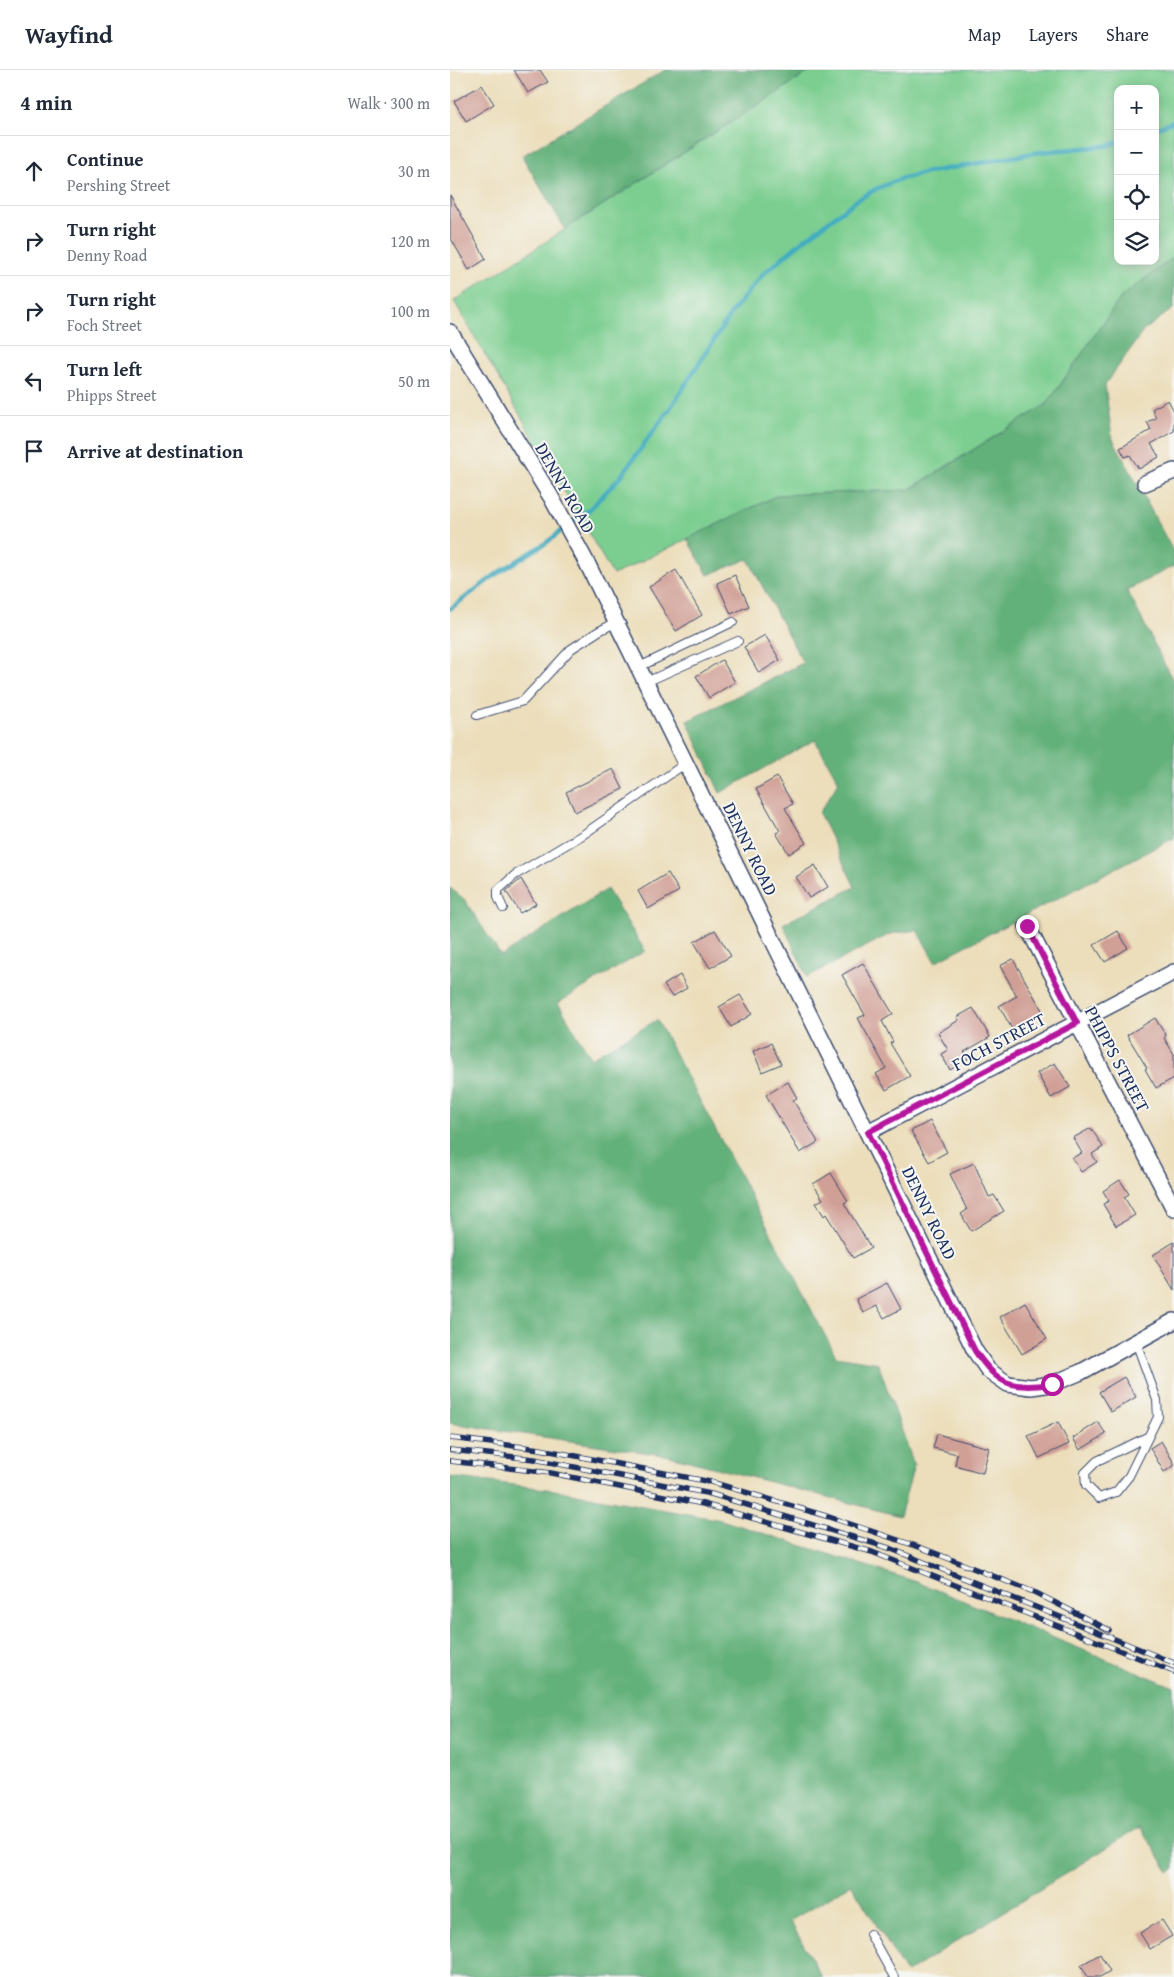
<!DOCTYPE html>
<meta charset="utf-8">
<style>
body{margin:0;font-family:"Gentium Book Plus",serif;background:#f2f2f3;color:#1f2937}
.controls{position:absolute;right:15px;top:15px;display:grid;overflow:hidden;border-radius:10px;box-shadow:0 2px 12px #0003}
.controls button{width:45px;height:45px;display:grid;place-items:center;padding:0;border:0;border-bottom:1px solid #e0e1e3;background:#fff;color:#1f2937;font:25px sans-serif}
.stop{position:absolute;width:15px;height:15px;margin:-11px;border:4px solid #b5179e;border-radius:50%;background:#fff}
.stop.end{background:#b5179e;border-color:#fff;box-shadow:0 1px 5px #0008}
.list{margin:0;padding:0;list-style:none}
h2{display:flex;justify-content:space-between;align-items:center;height:65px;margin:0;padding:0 20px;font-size:21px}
h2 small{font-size:16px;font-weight:400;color:#747a83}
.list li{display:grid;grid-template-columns:32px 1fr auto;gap:15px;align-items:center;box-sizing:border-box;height:70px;padding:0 20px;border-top:1px solid #e0e1e3}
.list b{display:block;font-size:19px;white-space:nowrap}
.list p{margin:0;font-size:16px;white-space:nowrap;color:#747a83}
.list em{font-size:16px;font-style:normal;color:#747a83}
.icon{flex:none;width:28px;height:28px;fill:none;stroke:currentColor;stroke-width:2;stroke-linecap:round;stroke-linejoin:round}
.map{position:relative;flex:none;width:724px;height:1907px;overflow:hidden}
header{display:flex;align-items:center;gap:30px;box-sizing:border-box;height:70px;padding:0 25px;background:#fff;border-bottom:1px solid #e0e1e3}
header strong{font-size:24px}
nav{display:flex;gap:28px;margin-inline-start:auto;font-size:18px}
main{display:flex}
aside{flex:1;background:#fff}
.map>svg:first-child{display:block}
.green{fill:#7bce90;stroke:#4b7e77;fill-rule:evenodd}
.forest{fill:#64b17a;stroke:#40706c}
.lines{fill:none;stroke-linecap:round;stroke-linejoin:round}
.stream{stroke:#41abc0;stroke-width:4.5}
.building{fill:#d09f95}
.service-casing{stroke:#3a496c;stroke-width:10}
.minor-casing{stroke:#3a496c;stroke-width:18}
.service{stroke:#fff;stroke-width:8}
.minor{stroke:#fff;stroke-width:15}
.rail-casing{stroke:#1b2f5e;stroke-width:5.5}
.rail{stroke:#f6f6f2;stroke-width:4;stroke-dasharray:11;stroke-linecap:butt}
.route{stroke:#b5179e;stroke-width:6}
.labels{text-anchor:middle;stroke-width:4;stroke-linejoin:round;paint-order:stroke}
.street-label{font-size:18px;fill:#1b2f5e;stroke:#f6f6f2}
</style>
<header>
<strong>Wayfind</strong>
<nav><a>Map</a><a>Layers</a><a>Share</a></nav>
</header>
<main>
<aside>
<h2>4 min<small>Walk · 300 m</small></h2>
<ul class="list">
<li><svg class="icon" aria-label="ahead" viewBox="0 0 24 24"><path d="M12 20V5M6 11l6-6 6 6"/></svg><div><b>Continue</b><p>Pershing Street</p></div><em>30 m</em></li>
<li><svg class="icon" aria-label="right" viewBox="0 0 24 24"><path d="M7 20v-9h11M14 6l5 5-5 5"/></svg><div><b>Turn right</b><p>Denny Road</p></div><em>120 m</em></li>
<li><svg class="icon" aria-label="right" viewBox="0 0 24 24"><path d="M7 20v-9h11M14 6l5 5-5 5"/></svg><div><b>Turn right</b><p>Foch Street</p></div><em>100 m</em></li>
<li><svg class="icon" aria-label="left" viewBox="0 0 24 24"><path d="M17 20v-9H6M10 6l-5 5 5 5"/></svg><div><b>Turn left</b><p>Phipps Street</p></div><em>50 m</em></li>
<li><svg class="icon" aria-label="arrive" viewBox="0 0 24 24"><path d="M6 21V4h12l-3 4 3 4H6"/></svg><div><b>Arrive at destination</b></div></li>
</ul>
</aside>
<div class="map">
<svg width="724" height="1907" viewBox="0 0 724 1907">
<rect width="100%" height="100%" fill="#f6f6f2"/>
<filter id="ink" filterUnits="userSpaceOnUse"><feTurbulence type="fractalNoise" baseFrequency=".02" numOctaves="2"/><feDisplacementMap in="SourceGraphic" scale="10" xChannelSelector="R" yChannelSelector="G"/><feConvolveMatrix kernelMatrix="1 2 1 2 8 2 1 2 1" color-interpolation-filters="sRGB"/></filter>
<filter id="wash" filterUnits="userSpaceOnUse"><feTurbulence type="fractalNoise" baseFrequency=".0096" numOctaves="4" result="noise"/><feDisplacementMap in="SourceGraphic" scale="20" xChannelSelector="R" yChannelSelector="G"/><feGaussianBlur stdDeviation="1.12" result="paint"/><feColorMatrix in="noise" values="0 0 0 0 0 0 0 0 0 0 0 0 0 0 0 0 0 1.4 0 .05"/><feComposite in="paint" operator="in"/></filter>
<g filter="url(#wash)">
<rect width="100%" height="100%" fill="#ecdebb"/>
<path class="green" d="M362,0H724V187L672,226L597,334L458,420L328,425L163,505L4,231ZM668,19H705V191H668Z"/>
<path class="forest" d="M215,0H362L115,159L72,86Z
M724,187V238L694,260L655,315L662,367L724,483V496L677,520L724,613V658L722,659L724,664V768L485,892L467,860L440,864L357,907L333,854L405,817L369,743L389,712L365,670L270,723L237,651L353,593L298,489L258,505L237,469L328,425L459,420L597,334L672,226Z
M0,818L14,829L51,886L157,819L195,881L108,933L141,988L207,950L386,1286L428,1293L464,1395L450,1446L220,1386L0,1353Z
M0,1407L104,1420L271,1450L467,1512L724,1617V1799L719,1802L690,1757L456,1903L401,1814L340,1851L372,1907H0Z"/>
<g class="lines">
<path class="stream" d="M705,59L724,51
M0,539L48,503L96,473L141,438L171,406L221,337L282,242L313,204L355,169L407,130L426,119L450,109L474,103L590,82L656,76L668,72"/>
</g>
<g id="blocks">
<path class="building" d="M64,0H90L98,12L78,23Z
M32,15L44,34L16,51L4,31Z
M0,125L36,189L19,200L0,167Z
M718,330L724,341V361L701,374L709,387L689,399L680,385L675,387L670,378L701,360L697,352L706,348L702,339Z
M226,500L252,545L226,561L199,517Z
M285,505L299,536L281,544L267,513Z
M315,565L330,590L309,603L294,577Z
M272,590L285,612L259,628L246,606Z
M163,699L173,719L125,742L116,722Z
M327,707L343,734L335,738L356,773L339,784L326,763L330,761L306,719Z
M365,795L378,817L359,828L346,807Z
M218,803L229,821L198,839L188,821Z
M71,809L86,834L70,843L56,821Z
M265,860L281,886L260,898L244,872Z
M668,861L678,878L655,892L644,875Z
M563,889L593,942L562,959L549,936L567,926L550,896Z
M413,893L443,944L432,951L443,972L440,973L460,1006L436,1020L426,1004L436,998L408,948L415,945L392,905Z
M230,905L237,918L222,927L214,915Z
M290,925L302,944L281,957L269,937Z
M523,938L540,967L514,982L518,989L500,1000L491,984L498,980L488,963L509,950L507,947Z
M705,948L716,966L714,968L724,984V1008L706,1018L695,999L697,998L677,965Z
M321,973L331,994L312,1002L303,981Z
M605,993L620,1017L601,1028L587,1003Z
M338,1012L347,1028L343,1030L368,1072L350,1083L316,1025Z
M480,1051L497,1082L479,1092L461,1061Z
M641,1058L653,1077L642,1084L647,1092L631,1102L622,1088L632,1083L623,1068Z
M524,1093L539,1127L544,1125L554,1141L521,1161L511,1144L517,1140L500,1104Z
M381,1103L398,1131L394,1133L421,1178L403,1188L376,1144L374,1146L366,1133L373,1129L363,1114Z
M670,1110L679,1124L674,1127L685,1145L666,1156L653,1134L659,1131L653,1121Z
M724,1172V1220L703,1185Z
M437,1213L451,1239L434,1248L427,1236L413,1243L406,1229Z
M575,1232L597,1269L572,1284L550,1247Z
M674,1307L686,1327L661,1342L649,1322Z
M608,1352L619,1374L589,1388L578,1366Z
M648,1352L656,1364L630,1380L623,1368Z
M487,1364L539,1378L533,1403L505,1395L507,1384L483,1378Z
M711,1371L724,1393V1396L714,1402L700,1378Z
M712,1850L722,1866L700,1879L690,1863Z
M650,1884L660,1901L650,1907H638L631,1895Z"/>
</g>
</g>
<g filter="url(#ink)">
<use href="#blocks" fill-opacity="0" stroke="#3a496c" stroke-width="1"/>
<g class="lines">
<g class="service-casing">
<path id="service" d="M189,597L283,552
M196,612L288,571
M27,645L73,631L121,579L149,561L167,552
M53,838L48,827V820L65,805L134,764L236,693
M686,1272L707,1330L708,1347L679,1406L666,1422L649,1428L636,1415L635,1403L647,1391L697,1367
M420,1864L444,1907"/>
</g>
<g class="minor-casing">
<path id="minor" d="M0,262L101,427L138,495L525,1281L538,1300L558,1314L581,1317L602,1314L631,1302L724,1251
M695,413L724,401
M577,856L724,1139
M418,1062L724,902"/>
</g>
<use href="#service" class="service"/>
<use href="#minor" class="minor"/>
<g class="rail-casing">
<path id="rail" d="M0,1368L90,1379L261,1412L376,1446L472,1478L586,1523L659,1560
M0,1380L84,1389L261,1424L439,1478L724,1593
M0,1391L101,1403L253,1434L422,1482L724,1602"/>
</g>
<use href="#rail" class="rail"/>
</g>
</g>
<g class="lines" filter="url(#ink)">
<path class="route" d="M577,856L627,953L418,1062L525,1281C549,1316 561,1319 602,1314"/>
</g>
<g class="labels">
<g class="street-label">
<text transform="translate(115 418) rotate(60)" y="6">DENNY ROAD</text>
<text transform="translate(300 779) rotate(64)" y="6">DENNY ROAD</text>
<text transform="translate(549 972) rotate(-28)" y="6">FOCH STREET</text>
<text transform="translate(667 989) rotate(62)" y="6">PHIPPS STREET</text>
<text transform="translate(479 1143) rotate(64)" y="6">DENNY ROAD</text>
</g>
</g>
</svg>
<div class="controls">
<button>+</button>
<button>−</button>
<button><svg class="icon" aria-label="locate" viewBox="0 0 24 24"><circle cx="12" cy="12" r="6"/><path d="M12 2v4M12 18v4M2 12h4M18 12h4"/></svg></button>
<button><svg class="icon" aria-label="layers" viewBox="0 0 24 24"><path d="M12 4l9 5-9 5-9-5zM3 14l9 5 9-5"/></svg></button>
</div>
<div class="stop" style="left:602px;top:1314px"></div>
<div class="stop end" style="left:577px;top:856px"></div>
</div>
</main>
